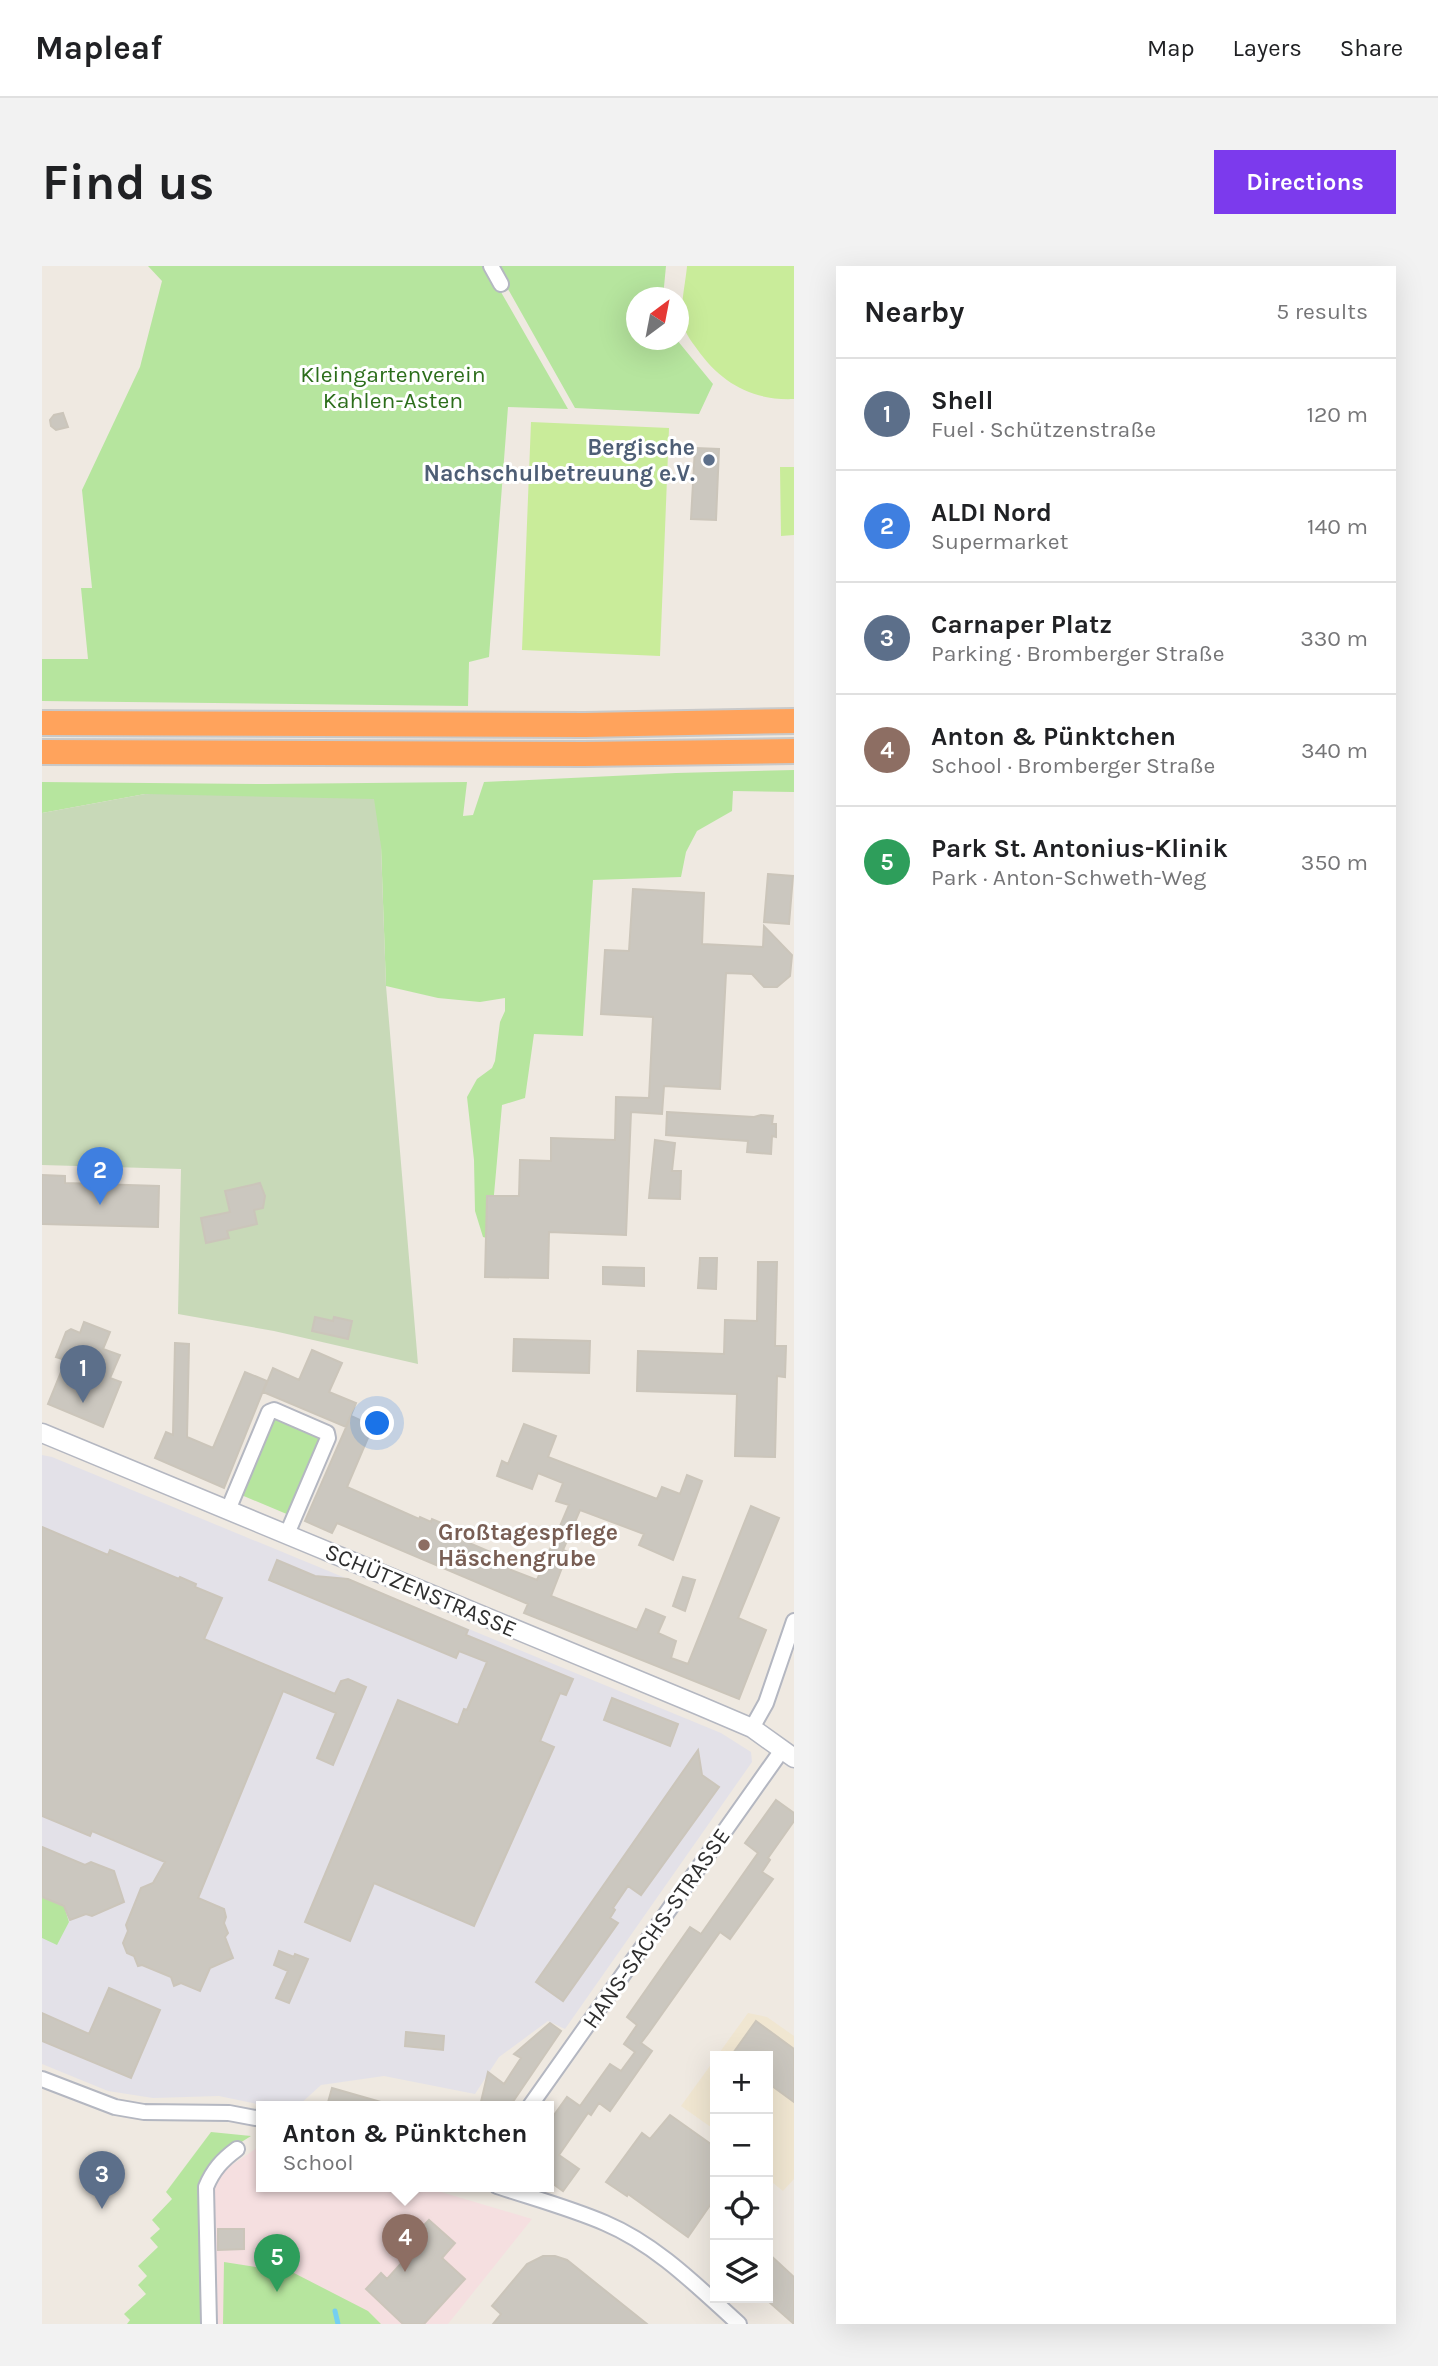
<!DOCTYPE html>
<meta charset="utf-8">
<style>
body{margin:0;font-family:Karla,sans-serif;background:#f2f2f2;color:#202124}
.controls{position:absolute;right:21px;bottom:21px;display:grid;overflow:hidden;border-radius:0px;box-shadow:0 7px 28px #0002}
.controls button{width:63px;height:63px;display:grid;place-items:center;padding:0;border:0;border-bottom:2px solid #e0e0e0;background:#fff;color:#202124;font:35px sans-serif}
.compass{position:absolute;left:584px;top:21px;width:63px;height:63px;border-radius:50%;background:#fff;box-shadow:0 7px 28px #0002;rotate:32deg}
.you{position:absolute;left:336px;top:1158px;width:24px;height:24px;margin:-18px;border:5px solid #fff;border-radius:50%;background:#1a73e8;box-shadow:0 0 0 10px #1a73e833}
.badge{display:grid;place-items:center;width:46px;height:46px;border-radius:50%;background:#7c3aed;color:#fff;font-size:23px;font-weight:700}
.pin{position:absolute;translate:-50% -58px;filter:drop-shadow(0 2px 4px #0008)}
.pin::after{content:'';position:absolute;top:37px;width:24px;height:21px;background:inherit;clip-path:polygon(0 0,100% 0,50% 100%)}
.popup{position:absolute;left:214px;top:1835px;width:298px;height:91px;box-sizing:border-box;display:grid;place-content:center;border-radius:0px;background:#fff;filter:drop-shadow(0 2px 5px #0005);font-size:23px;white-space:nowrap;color:#757577}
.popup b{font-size:26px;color:#202124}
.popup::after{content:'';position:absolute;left:50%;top:100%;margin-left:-14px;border:14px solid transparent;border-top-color:#fff}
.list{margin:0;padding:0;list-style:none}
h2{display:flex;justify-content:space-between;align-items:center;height:91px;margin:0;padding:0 28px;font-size:30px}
h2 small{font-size:23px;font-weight:400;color:#757577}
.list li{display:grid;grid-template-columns:46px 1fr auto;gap:21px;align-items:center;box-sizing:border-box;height:112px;padding:0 28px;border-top:2px solid #e0e0e0}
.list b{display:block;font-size:26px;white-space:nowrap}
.list p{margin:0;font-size:23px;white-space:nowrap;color:#757577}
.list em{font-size:23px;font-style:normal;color:#757577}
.icon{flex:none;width:38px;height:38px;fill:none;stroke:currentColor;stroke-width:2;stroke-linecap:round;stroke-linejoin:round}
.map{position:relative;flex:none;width:752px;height:2058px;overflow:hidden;border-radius:0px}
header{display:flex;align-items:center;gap:42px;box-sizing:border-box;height:98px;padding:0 35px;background:#fff;border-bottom:2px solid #e0e0e0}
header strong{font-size:33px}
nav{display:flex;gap:38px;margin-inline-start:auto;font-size:24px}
.intro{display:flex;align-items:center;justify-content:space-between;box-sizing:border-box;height:168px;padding:0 42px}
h1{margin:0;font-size:49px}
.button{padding:18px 32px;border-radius:0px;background:#7c3aed;color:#fff;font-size:24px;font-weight:700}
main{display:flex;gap:42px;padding:0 42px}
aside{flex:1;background:#fff;border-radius:0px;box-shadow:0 7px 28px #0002}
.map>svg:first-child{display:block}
.industrial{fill:#e3e1e8}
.education{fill:#f0e6d1}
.medical{fill:#f5dfe0}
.green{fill:#b6e59e}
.cemetery{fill:#c8d9b8}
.pitch{fill:#c9ec9a}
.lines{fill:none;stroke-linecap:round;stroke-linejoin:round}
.stream{stroke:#75cff0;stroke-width:5}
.building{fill:#cbc7bf;stroke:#cbc5ba;stroke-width:2}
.minor-casing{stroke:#b4b7c1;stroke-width:18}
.tertiary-casing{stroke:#b4b7c1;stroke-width:21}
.motorway-casing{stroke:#c9c9c9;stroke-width:28}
.minor{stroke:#fff;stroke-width:14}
.tertiary{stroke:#fff;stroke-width:18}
.motorway{stroke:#ffa35c;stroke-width:24}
.service-dot{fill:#5c6f8a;stroke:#fff;stroke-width:2.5}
.education-dot{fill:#8d6e63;stroke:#fff;stroke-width:2.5}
.labels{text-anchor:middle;stroke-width:6;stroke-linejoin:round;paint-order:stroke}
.park-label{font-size:23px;fill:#2c6e1b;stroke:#fff}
.service-label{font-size:23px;font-weight:bold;fill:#4e5e75;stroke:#fff;text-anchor:end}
.education-label{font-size:23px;font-weight:bold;fill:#785e54;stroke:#fff;text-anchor:start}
.street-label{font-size:23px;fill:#2e2e2e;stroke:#fff}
</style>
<header>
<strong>Mapleaf</strong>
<nav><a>Map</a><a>Layers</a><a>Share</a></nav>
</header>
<div class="intro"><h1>Find us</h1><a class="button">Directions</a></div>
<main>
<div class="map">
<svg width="752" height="2058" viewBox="0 0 752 2058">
<rect width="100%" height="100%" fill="#efe9e1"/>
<path class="industrial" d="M0,1189L10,1191L679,1467L709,1486L710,1496L523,1763L506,1755L457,1791L433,1828L342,1810L279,1819L256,1840H224L177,1830L111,1832L66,1825L0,1798Z"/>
<path class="education" d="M706,1747L725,1751L752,1770V1913L741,1925L726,1913V1790H675Z
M673,1793V1864L639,1840Z"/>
<path class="medical" d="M219,1879V1920H379L490,1953L406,2058H171L168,1920L174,1910Z"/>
<path class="green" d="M106,0H444L526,143L466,141L447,391L427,396L426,440L0,435V393H46L39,322H50L40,224L98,101L120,15Z
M453,0H624L621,31L594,32V74H635L671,118L657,148L533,142Z
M752,504V526L691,525L690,545L655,565L644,586L639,611L551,614L541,770L492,768L483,832L460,839L448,973L441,971L433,945L432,894L425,831L435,813L450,802L453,795L458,756L463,745V732L438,736L396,732L344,720L339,580L103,528L0,547V516L225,518L425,516L421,550L431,549L442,516L634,507Z
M231,1151L279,1172L247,1249L197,1228Z
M0,1631L22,1640L27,1656L15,1679L0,1672Z
M169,1866L209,1870L193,1880L165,1905L162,2058H85L88,2054L82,2048L104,2028L96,2019L105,2010L96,2000L116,1981L108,1972L118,1963L110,1954L130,1933L124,1926Z
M182,1996L252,2007L326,2045L339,2058H181Z"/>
<path class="cemetery" d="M103,528L332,533L339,580L344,720L376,1098L232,1065L136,1048L139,903L0,899V547Z"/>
<path class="pitch" d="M645,0H752V133C710,135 678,116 655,83C649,75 641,64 640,54C638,43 644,13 645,0Z
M489,156L627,162L618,390L480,384Z
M738,201H752V269L739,270Z"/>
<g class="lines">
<path class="stream" d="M293,2045L296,2058"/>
</g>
<path class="building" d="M21,147L26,161L14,164L9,160L8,154L12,149Z
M653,182L677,183L674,254L649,253Z
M726,608L751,610L747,658L722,656Z
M591,623L662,627L660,678L721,681L722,660L750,689L748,710L735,721H722L710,708L684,707L678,823L622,820L620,848L589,846L584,969L507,966L506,1012L443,1011L445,930H477L478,894L509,895V872L573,874L574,831L607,832L611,751L559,748L563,684L587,685Z
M625,846L712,851L719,849L731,850L730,858H734V871L730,870L729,888L705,886L706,875L624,869Z
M613,874L633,877L630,905H639L638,933L607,932Z
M0,909L23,910V917L117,920L116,961L0,958Z
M218,917L223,930L221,942L212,944L215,958L185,965L187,972L164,977L159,952L188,946L183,925Z
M658,992H675L674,1023L656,1022Z
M716,996H735L733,1080H744L743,1111L735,1110L733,1191L693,1190L695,1128L595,1125L596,1085L682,1088L683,1054L715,1055Z
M561,1001L602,1002V1020L561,1018Z
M273,1051L291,1055L292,1051L310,1055L306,1073L270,1065Z
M42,1056L68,1066L61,1083L78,1089L68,1112L79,1116L61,1161L6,1138L24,1094L14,1091L24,1066L29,1063L38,1067Z
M472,1073L548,1075L547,1107L471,1105Z
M133,1077L147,1078L145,1171L171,1182L203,1106L225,1115L182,1222L113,1192L124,1166L131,1169Z
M270,1084L300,1097L287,1126L314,1137L304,1161L221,1126L231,1102L257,1114Z
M309,1150L331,1160L305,1221L377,1253L378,1251L389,1256L390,1253L409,1261L406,1268L472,1296L469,1304L495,1314L527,1239L514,1235L521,1217L496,1207L490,1223L455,1210L460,1195L466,1198L482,1158L514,1170L506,1191L615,1233L620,1221L638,1228L645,1209L660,1215L631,1294L597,1279L602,1268L538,1244L521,1284L526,1286L509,1330L595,1364L604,1343L623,1351L616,1367L634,1375L629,1392L646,1398L709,1240L737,1252L696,1352L724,1364L697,1433L482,1347L486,1338L295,1257L290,1267L263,1255Z
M0,1261L66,1289L68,1284L137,1313L138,1311L154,1318L153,1321L180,1332L162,1373L293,1428L299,1415L306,1413L324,1421L291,1499L275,1492L294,1447L241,1425L156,1632L182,1643L184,1651L182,1657L186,1667L183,1671L191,1692L168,1702L158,1725L139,1717L132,1720L129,1711L100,1699L96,1700L92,1690L85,1687L81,1677L86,1665L84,1659L99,1622L111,1617L123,1596L50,1565L48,1570L0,1550Z
M235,1294L273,1310L306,1313L426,1364L424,1369L531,1413L524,1429L518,1427L498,1475L512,1481L432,1660L332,1617L308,1675L263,1656L356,1434L416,1459L422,1443L425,1444L445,1396L417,1385L414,1392L227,1314Z
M641,1311L653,1314L643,1345L631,1340Z
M570,1432L636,1458L628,1480L562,1454Z
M656,1484L660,1509L677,1521L599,1629L586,1620L571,1642L573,1644L568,1652L576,1657L521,1735L494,1716Z
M734,1534L752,1547V1555L726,1592L728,1594L720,1606L731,1613L688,1673L678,1666L608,1765L599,1777L610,1785L568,1845L557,1837L549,1849L546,1847L517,1889L537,1903L521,1925L507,1915V1856L525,1831L538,1840L568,1798L579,1805L593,1786L582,1778L595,1759L585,1751L648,1661L659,1668L716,1587L703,1577Z
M0,1581L43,1599L49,1596L72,1605L82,1636L50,1650L44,1648L28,1654L22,1640L0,1631Z
M237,1685L252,1691L253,1688L266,1693L247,1737L234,1732L246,1705L232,1699Z
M67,1722L118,1744L89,1812L0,1775V1747L47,1768Z
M714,1755L752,1783V1836L726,1817V1790H689Z
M508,1757L519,1765L468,1840H438L446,1806L462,1818L479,1792L472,1788Z
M364,1766L402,1770L401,1784L363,1780Z
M290,1822L339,1836V1840H285Z
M628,1849L673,1881V1932L646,1971L586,1928L585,1930L564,1916L600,1867L608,1873Z
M387,1954L413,1977L400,1992L423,2013L382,2058H361L324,2023L339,2007L345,2013L374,1981L367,1975Z
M176,1963H202V1983L176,1984Z
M726,1987L752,2011V2058L726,2035Z
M501,1990H513L525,1994L605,2058H451L459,2048L450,2040L485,1998Z"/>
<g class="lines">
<g class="minor-casing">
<path id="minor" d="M449,0L459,18
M186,1244L227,1146L232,1144L285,1167L286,1172L245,1268
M710,1462L724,1437L752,1355
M0,1813L73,1841L102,1846L187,1847L219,1853
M488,1840L740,1484
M455,1920C491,1932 528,1942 563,1957C615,1979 656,2021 697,2058
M167,2058L164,1921C171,1904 180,1894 195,1883"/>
</g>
<g class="tertiary-casing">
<path id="tertiary" d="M0,1167L656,1439L710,1462L752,1492"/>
</g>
<g class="motorway-casing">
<path id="motorway" d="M0,457L543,459L752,455
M0,486L542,488L752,485"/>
</g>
<use href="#minor" class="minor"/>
<use href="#tertiary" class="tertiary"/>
<use href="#motorway" class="motorway"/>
</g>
<circle class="service-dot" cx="667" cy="194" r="7"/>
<circle class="education-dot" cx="382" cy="1279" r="7"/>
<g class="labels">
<g class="park-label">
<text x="351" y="116">Kleingartenverein<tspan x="351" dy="26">Kahlen-Asten</tspan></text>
</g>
<g class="service-label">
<text x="653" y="189">Bergische<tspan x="653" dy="26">Nachschulbetreuung e.V.</tspan></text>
</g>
<g class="education-label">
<text x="396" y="1274">Großtagespflege<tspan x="396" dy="26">Häschengrube</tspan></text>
</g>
<g class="street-label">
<text transform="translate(379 1324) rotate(23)" y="8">SCHÜTZENSTRASSE</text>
<text transform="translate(614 1662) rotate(-55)" y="8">HANS-SACHS-STRASSE</text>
</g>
</g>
</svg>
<div class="controls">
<button>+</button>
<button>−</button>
<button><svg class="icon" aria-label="locate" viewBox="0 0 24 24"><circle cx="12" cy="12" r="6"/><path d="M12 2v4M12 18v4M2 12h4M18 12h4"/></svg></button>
<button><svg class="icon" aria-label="layers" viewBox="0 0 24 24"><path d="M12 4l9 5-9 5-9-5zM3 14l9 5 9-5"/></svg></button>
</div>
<svg class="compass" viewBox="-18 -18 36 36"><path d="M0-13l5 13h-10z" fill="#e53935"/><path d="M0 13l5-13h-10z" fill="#757577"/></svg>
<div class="you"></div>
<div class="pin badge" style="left:41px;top:1137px;background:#5c6f8a">1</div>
<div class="pin badge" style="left:58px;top:939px;background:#3f7fe0">2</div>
<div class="pin badge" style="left:60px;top:1943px;background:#5c6f8a">3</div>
<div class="pin badge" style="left:363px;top:2006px;background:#8d6e63">4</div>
<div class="popup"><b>Anton &amp; Pünktchen</b>School</div>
<div class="pin badge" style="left:235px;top:2026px;background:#2e9e5b">5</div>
</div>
<aside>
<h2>Nearby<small>5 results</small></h2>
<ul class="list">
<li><span class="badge" style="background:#5c6f8a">1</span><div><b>Shell</b><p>Fuel · Schützenstraße</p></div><em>120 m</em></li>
<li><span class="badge" style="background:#3f7fe0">2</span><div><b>ALDI Nord</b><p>Supermarket</p></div><em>140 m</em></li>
<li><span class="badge" style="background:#5c6f8a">3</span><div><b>Carnaper Platz</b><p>Parking · Bromberger Straße</p></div><em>330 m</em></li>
<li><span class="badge" style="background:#8d6e63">4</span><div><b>Anton &amp; Pünktchen</b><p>School · Bromberger Straße</p></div><em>340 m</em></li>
<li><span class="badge" style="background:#2e9e5b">5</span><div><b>Park St. Antonius-Klinik</b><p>Park · Anton-Schweth-Weg</p></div><em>350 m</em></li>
</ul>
</aside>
</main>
